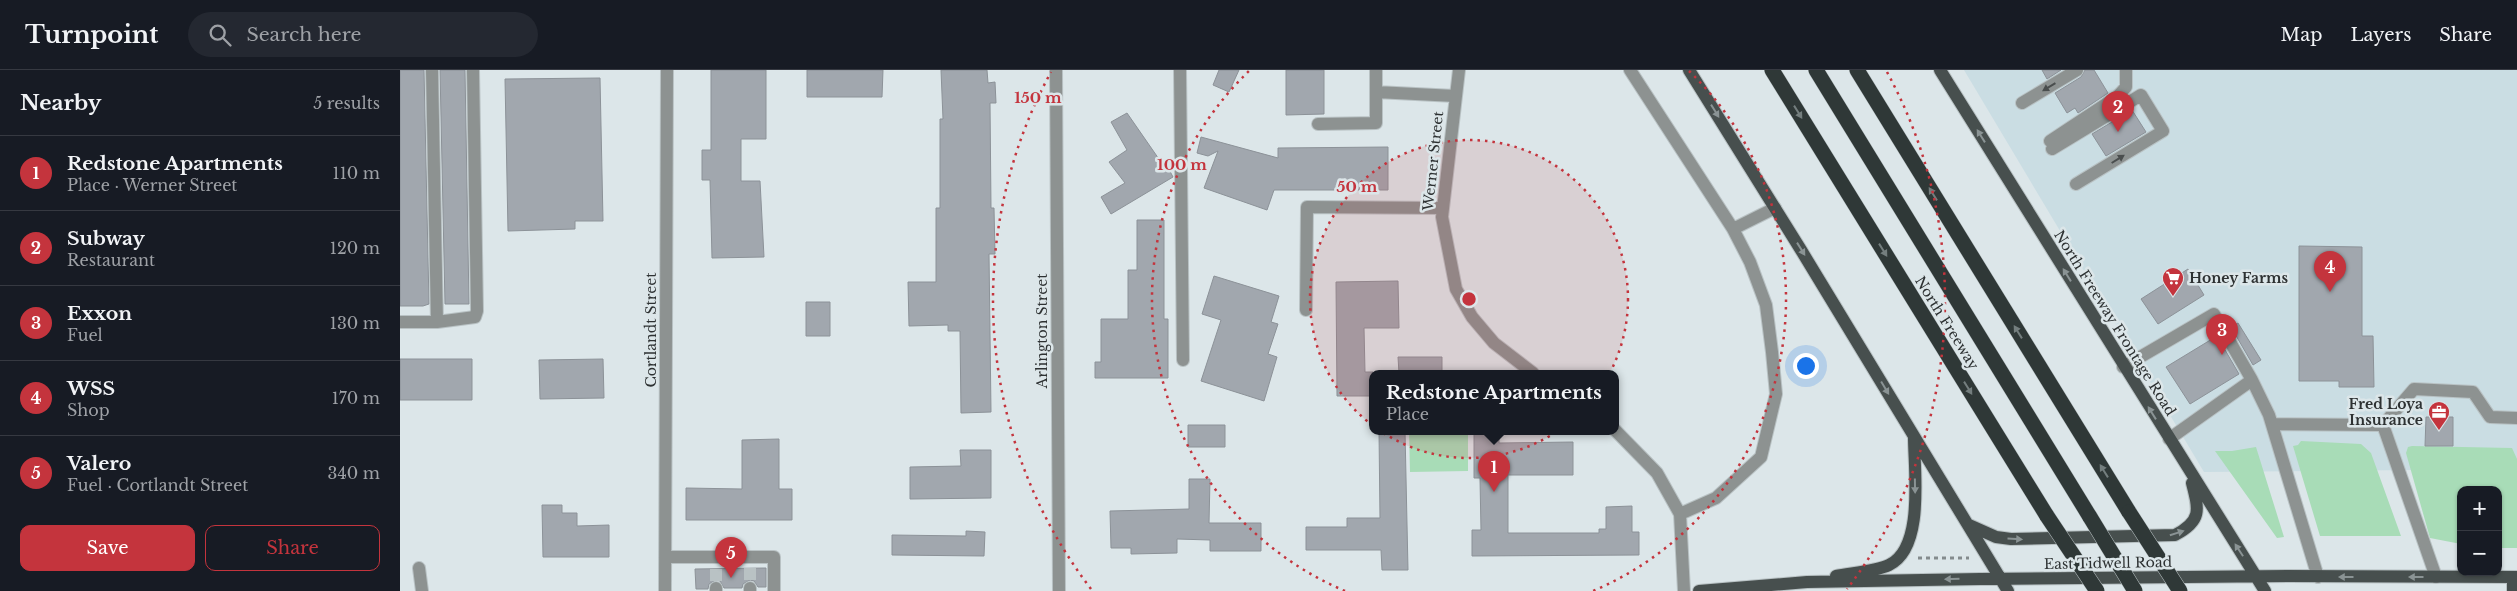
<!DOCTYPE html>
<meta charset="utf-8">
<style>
body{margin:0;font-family:"Libre Baskerville",serif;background:#242831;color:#f1f3f6}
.controls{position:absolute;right:15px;bottom:15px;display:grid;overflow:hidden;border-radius:10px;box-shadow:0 1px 4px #0004}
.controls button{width:45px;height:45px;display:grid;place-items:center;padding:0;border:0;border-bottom:1px solid #363941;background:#171b24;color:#f1f3f6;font:25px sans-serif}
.you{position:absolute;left:1405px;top:295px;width:18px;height:18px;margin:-12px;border:4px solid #fff;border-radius:50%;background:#1a73e8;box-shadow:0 0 0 8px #1a73e833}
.badge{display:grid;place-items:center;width:32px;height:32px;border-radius:50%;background:#c4343d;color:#fff;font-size:16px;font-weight:700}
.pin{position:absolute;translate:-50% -41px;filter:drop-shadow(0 1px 2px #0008)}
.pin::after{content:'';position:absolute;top:26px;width:18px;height:15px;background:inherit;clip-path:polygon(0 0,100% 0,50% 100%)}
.popup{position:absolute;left:969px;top:300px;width:250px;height:65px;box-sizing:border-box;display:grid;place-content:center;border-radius:10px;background:#171b24;filter:drop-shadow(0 1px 4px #0005);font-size:16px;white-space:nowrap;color:#9ea1a6}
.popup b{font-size:19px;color:#f1f3f6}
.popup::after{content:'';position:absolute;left:50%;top:100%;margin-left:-10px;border:10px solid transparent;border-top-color:#171b24}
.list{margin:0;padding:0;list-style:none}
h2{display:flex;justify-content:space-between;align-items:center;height:65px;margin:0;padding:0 20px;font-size:21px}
h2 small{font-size:16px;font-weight:400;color:#9ea1a6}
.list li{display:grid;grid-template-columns:32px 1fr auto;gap:15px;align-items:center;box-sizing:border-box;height:75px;padding:0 20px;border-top:1px solid #363941}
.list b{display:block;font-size:19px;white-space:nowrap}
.list p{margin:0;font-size:16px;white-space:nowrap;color:#9ea1a6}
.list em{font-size:16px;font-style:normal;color:#9ea1a6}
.actions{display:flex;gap:10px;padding:15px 20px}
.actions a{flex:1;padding:11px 0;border:1px solid #c4343d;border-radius:10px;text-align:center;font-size:18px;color:#c4343d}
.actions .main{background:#c4343d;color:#fff}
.icon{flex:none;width:28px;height:28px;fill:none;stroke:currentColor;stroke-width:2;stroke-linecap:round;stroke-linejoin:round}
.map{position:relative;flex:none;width:2117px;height:521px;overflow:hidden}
header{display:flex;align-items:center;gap:30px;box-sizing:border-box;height:70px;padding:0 25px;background:#171b24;border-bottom:1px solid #363941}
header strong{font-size:24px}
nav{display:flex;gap:28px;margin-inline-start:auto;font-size:18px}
.search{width:350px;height:45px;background:#242831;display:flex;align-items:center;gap:12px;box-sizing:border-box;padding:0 18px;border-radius:28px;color:#9ea1a6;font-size:19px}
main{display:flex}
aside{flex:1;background:#171b24}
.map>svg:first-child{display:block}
.built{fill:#cadde3}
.green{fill:#a8dcb7}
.building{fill:#a1a7ae;stroke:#8c9298}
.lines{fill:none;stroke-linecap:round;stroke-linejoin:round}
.minor-tunnel{stroke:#b9c2c4;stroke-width:12;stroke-dasharray:12 6;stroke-linecap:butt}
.minor-casing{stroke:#b9c2c4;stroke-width:14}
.major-casing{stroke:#b9c2c4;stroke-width:14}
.highway-casing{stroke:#b9c2c4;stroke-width:16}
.path{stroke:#848b8d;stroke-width:3;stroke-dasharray:4 4;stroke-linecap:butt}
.minor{stroke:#8d9291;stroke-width:12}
.major{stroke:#474f4e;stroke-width:12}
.highway{stroke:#2f3837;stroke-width:15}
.highway-bridge-casing{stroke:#b9c2c4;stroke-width:16;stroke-linecap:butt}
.highway-bridge{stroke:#2f3837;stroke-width:15}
.oneway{fill:#4a4e4e}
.oneway2{fill:#8a9394}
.oneway3{fill:#747e7e}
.ring{fill:none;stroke:#c4343d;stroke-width:2.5;stroke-dasharray:2.5 5}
.labels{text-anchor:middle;stroke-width:5;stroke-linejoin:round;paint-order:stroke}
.street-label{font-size:14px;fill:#2d3132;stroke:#dce6e9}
.poi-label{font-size:14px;font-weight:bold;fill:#2d3132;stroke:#dce6e9;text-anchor:start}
.centre{fill:#c4343d;stroke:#dce6e9;stroke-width:2.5}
.ring-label{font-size:15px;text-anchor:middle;font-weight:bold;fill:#c4343d;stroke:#dce6e9;stroke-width:5;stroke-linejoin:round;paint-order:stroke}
</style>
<header>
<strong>Turnpoint</strong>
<div class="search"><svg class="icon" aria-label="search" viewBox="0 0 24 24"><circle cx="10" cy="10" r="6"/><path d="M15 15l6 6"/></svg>Search here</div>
<nav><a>Map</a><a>Layers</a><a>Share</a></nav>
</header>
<main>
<aside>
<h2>Nearby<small>5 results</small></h2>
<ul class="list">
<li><span class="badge">1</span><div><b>Redstone Apartments</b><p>Place · Werner Street</p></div><em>110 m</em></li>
<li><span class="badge">2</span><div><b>Subway</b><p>Restaurant</p></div><em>120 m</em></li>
<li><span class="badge">3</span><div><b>Exxon</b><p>Fuel</p></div><em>130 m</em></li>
<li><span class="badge">4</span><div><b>WSS</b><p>Shop</p></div><em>170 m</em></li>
<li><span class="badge">5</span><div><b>Valero</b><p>Fuel · Cortlandt Street</p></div><em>340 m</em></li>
</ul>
<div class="actions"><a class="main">Save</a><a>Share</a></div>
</aside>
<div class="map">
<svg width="2117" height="521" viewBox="0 0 2117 521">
<rect width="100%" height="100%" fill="#dce6e9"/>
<path class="built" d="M1564,0H2117V399L1804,402Z"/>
<path class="green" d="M1009,361H1068V401L1010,402Z
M1901,371L1961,374L1971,383L2001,466H1920L1893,376L1898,375Z
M2012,376L2112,378L2117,389V478H2098V420H2061V474L2030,468L2006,383L2008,377Z
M1856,377L1884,467L1877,468L1815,381H1832Z"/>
<path class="building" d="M0,0H24L29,234L23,236H0Z
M40,0H65L69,234H45Z
M311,0H366V69H341V111H360L364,187L312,188L310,110H302V80H311Z
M407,0H483L482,27H407Z
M541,0H587L588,13L595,12L596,33H590L591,138H594L595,184H589L591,342L561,343L560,261H548V255L509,256L508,212H536V138H540V49H543Z
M819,0H839L829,22L813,15Z
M886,0H924V44L886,45Z
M1642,0H1661L1647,9Z
M1685,0H1694L1708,23L1678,43L1675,38L1667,43L1655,23L1681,7Z
M200,8L203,151H175V159L108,161L105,9Z
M1732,40L1746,62L1706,86L1692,64Z
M727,43L761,92L764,90L773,107L711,144L701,127L725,113L709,92L727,80L711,52Z
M801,67L878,88V78L988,77V120H874L867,140L804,118L818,81L808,86L797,83Z
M737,150H764V249H768V308H695V292H701V249H728V200H737Z
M1899,176L1962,177V266H1973L1974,317H1939V311H1899Z
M1788,199L1804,225L1758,254L1741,229Z
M814,206L879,226L871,252L878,254L868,284L877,287L864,331L801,311L821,250L802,244Z
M998,211L999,258H964L965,302H973V326H937L936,212Z
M406,232H430V266H406Z
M1838,253L1861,290L1853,295L1831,257Z
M1817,266L1839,304L1790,334L1766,297Z
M998,287H1042V303H999Z
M0,289H72V330H0Z
M203,289L204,328L140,329L139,290Z
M2026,347H2053V376H2025Z
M788,355H825V377H788Z
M979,361H1005L1008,500H982L981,480H906V457H947V448H980Z
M1074,361H1099V373L1173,372V405H1108V463H1199V459H1206V437L1232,436V462H1239V485L1072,486V460H1081L1080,408H1074Z
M379,369V419H392V450H286V418L342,419V370Z
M560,380H591V428L510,429V397L561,396Z
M789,409H810L809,453H861V481H810V470L777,469V483L731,484V478H711L710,441L789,439Z
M142,435H162V443H177V456L209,455V487H143Z
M566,461L585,462L584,486L492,485V465L566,466Z
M366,498V517H358L354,511L350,510L343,514L342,518H324L320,511L316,510L309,514L308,519H296L295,499Z"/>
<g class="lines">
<path class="minor-tunnel" d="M350,498V518
M316,499V518"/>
<g class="minor-casing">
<path id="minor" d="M656,0L659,521
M780,0L783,290
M976,0V22L1055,26
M1059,0L1042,147L1056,219L1072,247L1094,273L1133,303
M1230,0L1333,159L1350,192L1366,235L1372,282L1376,324L1361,387L1316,428L1280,444
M1622,33L1677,0
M918,54L976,53V22
M1650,71L1718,26L1726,17V0
M1652,79L1741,25L1763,61L1676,114
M1333,159L1375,138
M906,240L907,137L1043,138
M0,252H37L32,0
M37,252L75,247L77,241L73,0
M1723,297L1814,244L1852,310L1869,345L1918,507
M1872,354L1983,355L2014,319L2073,322L2090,347L2117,348
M1983,355L2036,507
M1215,360L1257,403L1280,444L1284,521
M1769,369L1852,310
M265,487H374V521
M19,498L22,521
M350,518V521
M265,521L267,0
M316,521V518"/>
</g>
<g class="major-casing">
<path id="major" d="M1289,0L1401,180L1608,521
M1540,0L1865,521
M1569,455L1596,467L1611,469L1775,465C1802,451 1799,440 1792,413
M1436,506C1451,503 1476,501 1489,495C1525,478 1514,400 1514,367
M2113,507V521
M1299,521L1407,512L1580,509L1889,506L2117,507"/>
</g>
<g class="highway-casing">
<path id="highway" d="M1372,0L1647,446
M1416,0L1690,447
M1457,0L1729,442"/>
</g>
<path class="path" d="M1518,488H1569"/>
<use href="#minor" class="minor"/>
<use href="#major" class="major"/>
<use href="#highway" class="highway"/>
<g class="highway-bridge-casing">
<path id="highway-bridge" d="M1729,442L1780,521
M1647,446L1697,521
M1690,447L1735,521"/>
</g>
<use href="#highway-bridge" class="highway-bridge"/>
</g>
<defs><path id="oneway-solid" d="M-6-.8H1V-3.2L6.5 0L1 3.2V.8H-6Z" transform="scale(1.25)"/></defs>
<g class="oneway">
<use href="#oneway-solid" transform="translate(1649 17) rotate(149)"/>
<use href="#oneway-solid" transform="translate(1718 89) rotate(-32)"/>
</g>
<g class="oneway2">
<use href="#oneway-solid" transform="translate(1315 41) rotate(58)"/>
<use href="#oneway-solid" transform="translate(1581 66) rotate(-122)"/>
<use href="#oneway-solid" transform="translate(1401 179) rotate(58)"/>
<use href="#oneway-solid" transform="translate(1667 205) rotate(-122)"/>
<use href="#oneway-solid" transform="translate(1485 318) rotate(59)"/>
<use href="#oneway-solid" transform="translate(1752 343) rotate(-122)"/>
<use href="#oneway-solid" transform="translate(1515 416) rotate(89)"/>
<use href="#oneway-solid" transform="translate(1777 463) rotate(-18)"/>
<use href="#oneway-solid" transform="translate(1615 469) rotate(3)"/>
<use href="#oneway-solid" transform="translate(1839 480) rotate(-123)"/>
<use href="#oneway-solid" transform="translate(1946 507) rotate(180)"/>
<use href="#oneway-solid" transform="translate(2016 507) rotate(-180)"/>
<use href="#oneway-solid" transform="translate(1552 509) rotate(179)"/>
</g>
<g class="oneway3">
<use href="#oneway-solid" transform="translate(1398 42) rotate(58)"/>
<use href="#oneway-solid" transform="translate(1533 124) rotate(-122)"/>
<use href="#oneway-solid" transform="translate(1483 180) rotate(58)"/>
<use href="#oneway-solid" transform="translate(1618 262) rotate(-122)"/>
<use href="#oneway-solid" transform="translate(1568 318) rotate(58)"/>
<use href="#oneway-solid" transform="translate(1704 401) rotate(-122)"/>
</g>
<circle cx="1069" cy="229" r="159" fill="#c4343d" fill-opacity=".12"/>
<g class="ring">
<circle cx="1069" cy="229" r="159"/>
<path d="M945 521A317 317 0 0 1 849 1M1289 1A317 317 0 0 1 1193 521"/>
<path d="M691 519A476 476 0 0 1 651 2M1487 2A476 476 0 0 1 1447 519"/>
</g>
<defs>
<g id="supermarket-pin" transform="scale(1.125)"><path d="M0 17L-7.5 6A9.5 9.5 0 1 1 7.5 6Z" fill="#c4343d" stroke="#dce6e9"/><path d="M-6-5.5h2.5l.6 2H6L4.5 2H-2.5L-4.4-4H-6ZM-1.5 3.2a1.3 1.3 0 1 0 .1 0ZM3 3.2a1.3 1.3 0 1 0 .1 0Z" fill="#fff"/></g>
<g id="office-pin" transform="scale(1.125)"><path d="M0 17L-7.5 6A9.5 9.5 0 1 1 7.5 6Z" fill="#c4343d" stroke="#dce6e9"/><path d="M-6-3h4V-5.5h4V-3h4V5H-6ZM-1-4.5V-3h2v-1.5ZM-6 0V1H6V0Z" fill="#fff"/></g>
</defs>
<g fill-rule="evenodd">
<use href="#supermarket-pin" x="1773" y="208"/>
<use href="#office-pin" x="2039" y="342"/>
</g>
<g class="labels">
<g class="street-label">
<text transform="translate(1033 91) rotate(-84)" y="5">Werner Street</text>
<text transform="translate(1547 253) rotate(58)" y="5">North Freeway</text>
<text transform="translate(1715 253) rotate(58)" y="5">North Freeway Frontage Road</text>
<text transform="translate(251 260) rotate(-90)" y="5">Cortlandt Street</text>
<text transform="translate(642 261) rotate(-90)" y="5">Arlington Street</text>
<text transform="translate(1708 493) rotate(-1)" y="5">East Tidwell Road</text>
</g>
<g class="poi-label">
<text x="1789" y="213">Honey Farms</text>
<text x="2023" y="339" text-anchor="end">Fred Loya<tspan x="2023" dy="16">Insurance</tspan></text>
</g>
</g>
<circle cx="1069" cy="229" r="8" class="centre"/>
<g class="ring-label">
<text x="638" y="33">150 m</text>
<text x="782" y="100">100 m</text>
<text x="957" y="122">50 m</text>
</g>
</svg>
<div class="controls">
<button>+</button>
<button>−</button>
</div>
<div class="you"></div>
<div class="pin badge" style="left:1094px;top:422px">1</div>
<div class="popup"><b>Redstone Apartments</b>Place</div>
<div class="pin badge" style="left:1718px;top:62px">2</div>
<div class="pin badge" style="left:1822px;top:285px">3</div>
<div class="pin badge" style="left:1930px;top:222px">4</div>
<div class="pin badge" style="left:331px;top:508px">5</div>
</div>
</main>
